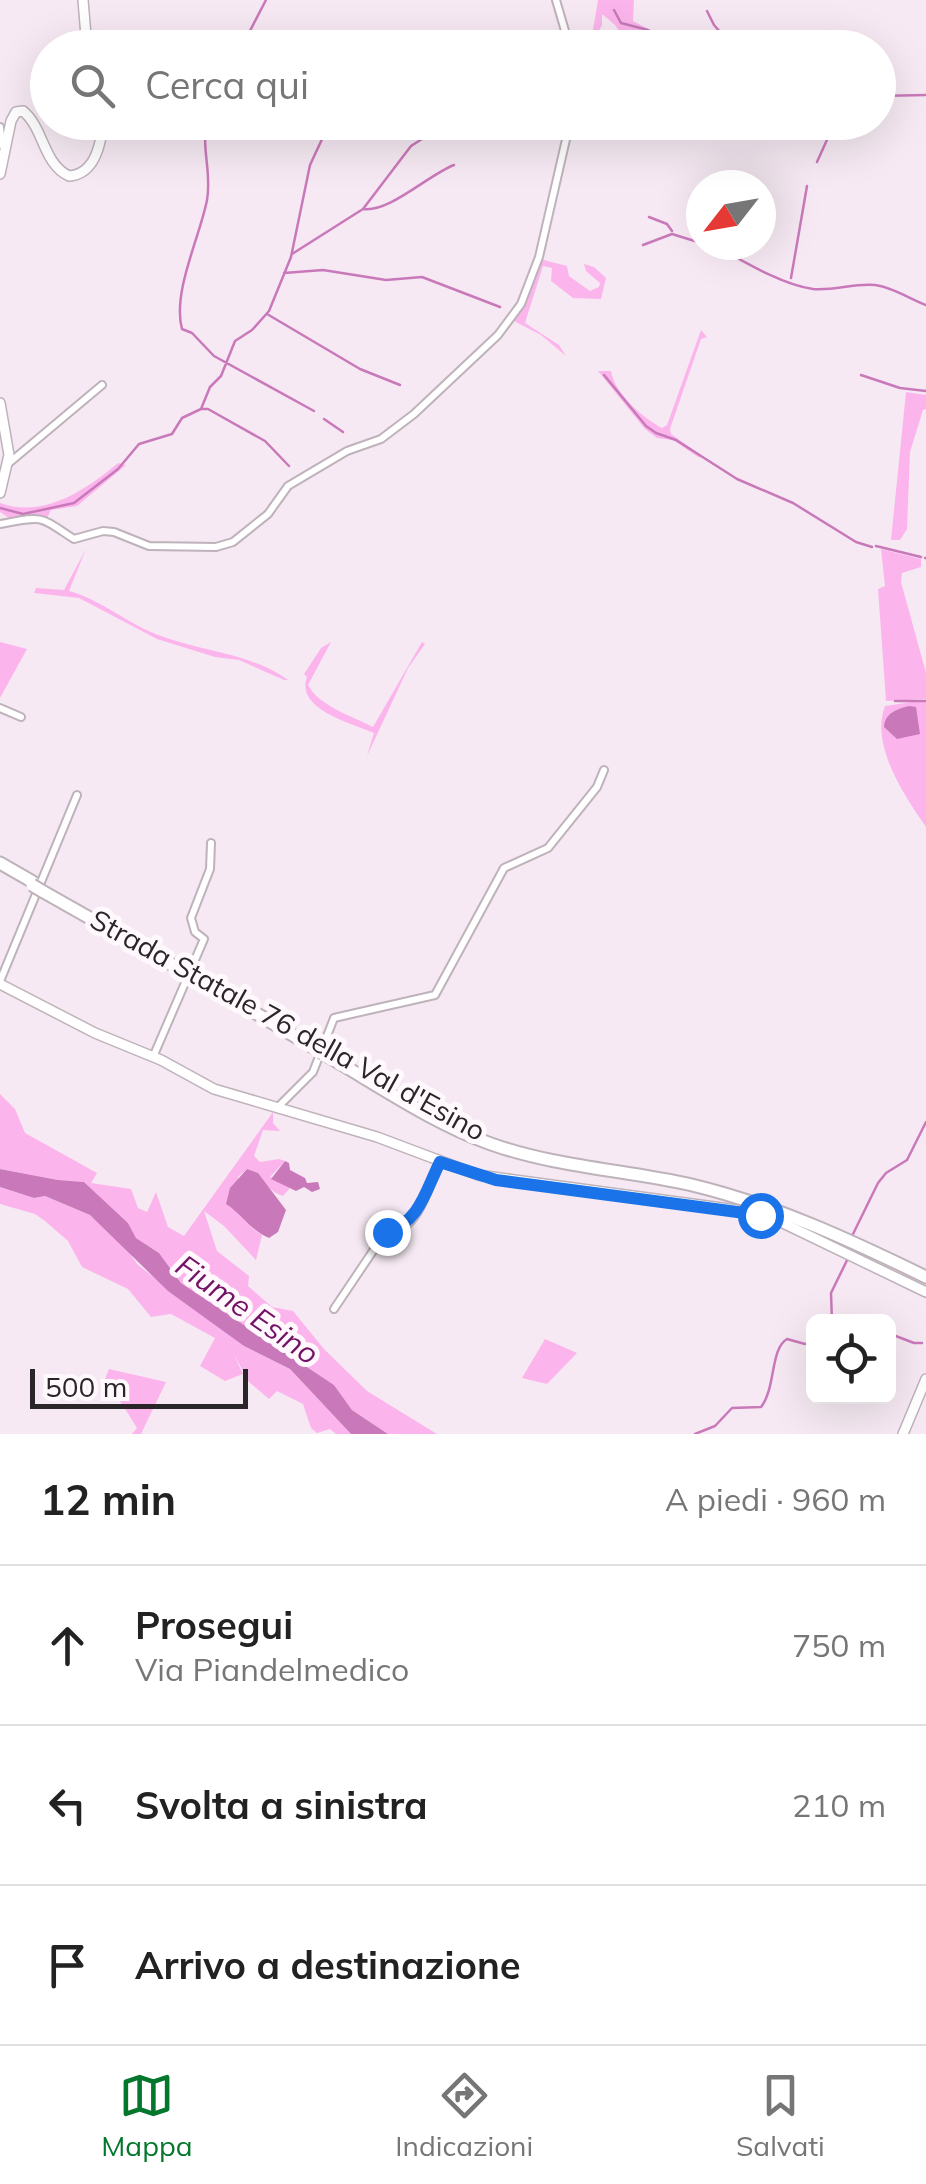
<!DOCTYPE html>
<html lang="it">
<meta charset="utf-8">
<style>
body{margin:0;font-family:Mulish,sans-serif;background:#f6f6f6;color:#222}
.controls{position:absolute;right:30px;bottom:30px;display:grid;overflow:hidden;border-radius:15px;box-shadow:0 10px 40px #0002}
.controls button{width:90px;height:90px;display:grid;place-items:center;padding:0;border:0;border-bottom:2px solid #e0e0e0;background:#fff;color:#222;font:50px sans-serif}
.compass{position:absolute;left:686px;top:170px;width:90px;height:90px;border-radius:50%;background:#fff;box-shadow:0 10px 40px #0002;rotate:239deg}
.scale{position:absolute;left:30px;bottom:25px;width:218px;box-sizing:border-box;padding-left:10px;border:5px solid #2a2529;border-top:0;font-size:28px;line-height:35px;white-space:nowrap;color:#2a2529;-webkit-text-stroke:8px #fff9fd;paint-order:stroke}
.stop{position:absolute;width:30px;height:30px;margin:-22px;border:8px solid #1a73e8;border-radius:50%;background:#fff}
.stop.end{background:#1a73e8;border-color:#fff;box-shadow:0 2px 10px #0008}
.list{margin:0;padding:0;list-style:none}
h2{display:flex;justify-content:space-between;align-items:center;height:130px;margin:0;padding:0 40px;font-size:42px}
h2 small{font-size:32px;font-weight:400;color:#767676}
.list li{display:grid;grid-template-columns:65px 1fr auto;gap:30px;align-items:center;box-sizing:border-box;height:160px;padding:0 40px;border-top:2px solid #e0e0e0}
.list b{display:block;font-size:38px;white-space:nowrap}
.list p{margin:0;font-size:32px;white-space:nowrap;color:#767676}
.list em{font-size:32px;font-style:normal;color:#767676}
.icon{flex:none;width:55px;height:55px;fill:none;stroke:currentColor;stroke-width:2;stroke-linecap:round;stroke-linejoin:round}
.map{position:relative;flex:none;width:926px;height:1434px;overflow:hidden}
.search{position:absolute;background:#fff;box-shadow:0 10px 40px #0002;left:30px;right:30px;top:30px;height:110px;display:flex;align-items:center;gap:25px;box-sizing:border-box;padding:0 35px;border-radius:55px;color:#767676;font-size:38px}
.sheet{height:610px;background:#fff}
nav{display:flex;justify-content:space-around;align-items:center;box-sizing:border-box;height:140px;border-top:2px solid #e0e0e0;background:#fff;font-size:28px;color:#767676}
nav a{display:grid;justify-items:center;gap:5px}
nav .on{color:#04772c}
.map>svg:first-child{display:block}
.green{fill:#fbb5ec}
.water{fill:#c979b9}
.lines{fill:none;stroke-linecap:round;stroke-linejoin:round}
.stream{stroke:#c979b9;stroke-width:2.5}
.minor-casing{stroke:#beb2bb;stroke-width:10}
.major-casing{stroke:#beb2bb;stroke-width:12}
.highway-casing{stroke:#beb2bb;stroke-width:15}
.minor{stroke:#fff;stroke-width:6}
.major{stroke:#fff;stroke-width:9}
.highway{stroke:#fff;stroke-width:11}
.highway-bridge-casing{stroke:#beb2bb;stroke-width:15;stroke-linecap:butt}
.highway-bridge{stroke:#fff;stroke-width:11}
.route{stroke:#1a73e8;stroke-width:12}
.labels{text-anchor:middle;stroke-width:10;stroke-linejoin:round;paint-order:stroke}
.street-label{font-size:28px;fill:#2a2529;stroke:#fff9fd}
.water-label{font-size:30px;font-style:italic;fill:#731166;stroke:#fff9fd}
</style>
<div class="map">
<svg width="926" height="1434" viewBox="0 0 926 1434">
<rect width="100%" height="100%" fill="#f6e9f3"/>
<path class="green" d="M598,0H634L633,21L683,47H630L615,25L602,14V25L590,48Z
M540,259L567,266L569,276L590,291L599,287L600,283L586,271L584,264L594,267L606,278L601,299L573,298L551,281L552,268L543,266L525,323L559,345L566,356L541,335L512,320Z
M701,330L707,337L701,339L670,429L671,434L705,458L698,457L673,440L657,438L645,429L598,371H611C615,394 643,418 662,428L667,425Z
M906,392L926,395V409L923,410L910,452L907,529L900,540H891Z
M118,463L126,465L77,506L51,510L47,518L12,520L0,512V503C43,519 86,490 118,463Z
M86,549L69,591C102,600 129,625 161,636C204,652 250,653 288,680H284L239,660L215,657L157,639L79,598L34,593L36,588L64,590Z
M881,549L921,559V567L902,573L901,582L926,673V699L886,701L878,589L885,586Z
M0,642L27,649L0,698Z
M331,642L308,685C319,706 352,716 373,727L422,642L425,644L408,668L367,756L374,733C351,723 295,709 307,677L304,674L321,648Z
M924,700L926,703V827C904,795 870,745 885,706Z
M0,1094L15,1109L25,1133L97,1173L91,1183L131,1189L138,1208L147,1212L156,1192L168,1227L184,1236L273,1112V1123L280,1131L263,1130L254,1156L260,1162L279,1159L285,1161L270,1177L290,1188L283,1196C267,1192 263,1175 247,1169L238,1177C241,1201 239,1222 262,1235L256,1260L224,1226L204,1211L217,1251L249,1276L248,1286L272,1307L293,1311L324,1349L367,1391L437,1434H388L352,1410L334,1385L181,1283L159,1253L136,1238L128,1223L84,1182L58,1180L0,1169Z
M0,1187L34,1198L45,1196L90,1215L123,1244L138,1265L244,1346L290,1369L351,1434H336L330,1429L317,1433L311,1428L303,1404L277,1391L269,1399L249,1382L233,1353L243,1374L225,1381L200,1366L215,1338L171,1314L151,1317L128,1289L82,1267L68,1241L45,1221L35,1214L0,1204Z
M545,1339L577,1353L547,1384L522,1378Z
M109,1369L166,1382L141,1434H132L137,1428L122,1404L110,1391L109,1385L104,1382Z"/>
<path class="water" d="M909,706L916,707L920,734L897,739L884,727C885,713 897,709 909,706Z
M285,1161L289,1163L290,1170L305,1178L307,1183L318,1182L320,1189L312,1192L304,1187L296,1191L271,1179Z
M0,1169L58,1180L84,1182L128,1223L136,1238L159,1253L181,1283L334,1385L352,1410L388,1434H351L290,1369L244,1346L168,1291L90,1215L45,1196L34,1198L0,1187Z
M247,1169L258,1173L286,1210L278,1232L269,1238C250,1230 243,1215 226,1204L230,1188Z"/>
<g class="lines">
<path class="stream" d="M614,10L621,23L648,30L676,48
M707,11L714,25L734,48
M241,48L266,0
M878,96L926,95
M207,122C201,149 212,173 207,200C200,237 172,292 182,329L192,333L214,356L314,411
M817,162L835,122
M363,209C389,213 428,175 454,165
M649,217L667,224L672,231
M643,245L672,234L701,243
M714,245C741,260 782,285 813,289C834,291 854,283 875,285C892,287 910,299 926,305
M292,254L363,209L411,146L444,125
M284,273L323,270L386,280L422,277L500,307
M791,278L807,186
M267,314L360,369L400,385
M604,375L646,426L656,433L676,440L737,479L793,503L856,542L872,547
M861,375L900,388L926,391
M201,409H208L265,441L289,466
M324,419L343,432
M0,508L23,514L74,503L118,469L139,444L172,434L182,418L201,409L210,387L221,376L235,341L252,330L269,311L291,257L310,165L330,122
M876,546L921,557
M925,558H926
M895,701H926
M853,1234L878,1183L886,1173L907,1160L926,1122
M834,1320L872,1322
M832,1322L831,1293L853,1248
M888,1333L914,1343H922
M695,1434L715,1426L732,1408L761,1407C776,1388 770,1349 787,1339L805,1344L814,1343"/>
<g class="minor-casing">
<path id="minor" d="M556,0L570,48
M0,127L2,145
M9,463L102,385
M0,524C45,516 37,515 74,539L103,531L114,532L149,546L216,547L233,542L268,514L288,486L347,451L381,439L414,414L498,335L521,304L539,257L570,122
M0,708L21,717
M0,981L77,795
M153,1057L204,939L195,932L191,918L210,869L211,843
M278,1107L313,1072L334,1018L435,995L504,868L548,848L597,787L604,770
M334,1309L379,1242C388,1232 398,1232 408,1224C423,1211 431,1180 440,1162"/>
</g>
<g class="major-casing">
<path id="major" d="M83,0L87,48
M0,174L11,121L16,112L23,111C44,128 43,164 69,176C95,174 101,145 103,122
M0,403L9,455L0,493
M0,984L95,1033L161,1060L214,1089L377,1137L478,1175L737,1210L783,1223L926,1292
M903,1434L926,1379"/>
</g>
<g class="highway-casing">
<path id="highway" d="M0,863L33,882
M42,891L185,972
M193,976L318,1050
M324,1054C378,1085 432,1123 491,1144C556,1167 626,1170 692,1185C775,1205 850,1240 926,1277"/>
</g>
<use href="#minor" class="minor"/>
<use href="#major" class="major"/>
<use href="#highway" class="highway"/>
<g class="highway-bridge-casing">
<path id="highway-bridge" d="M32,885L42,891
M187,969L194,973
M318,1050L324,1054"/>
</g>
<use href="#highway-bridge" class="highway-bridge"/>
</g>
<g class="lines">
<path class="route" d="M387,1232C420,1221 425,1192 440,1162L496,1180L760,1215"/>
</g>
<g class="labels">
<g class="street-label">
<text transform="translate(288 1025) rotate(29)" y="10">Strada Statale 76 della Val d'Esino</text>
</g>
<g class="water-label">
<text transform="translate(247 1310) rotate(35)" y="10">Fiume Esino</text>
</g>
</g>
</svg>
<div class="controls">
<button><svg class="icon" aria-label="locate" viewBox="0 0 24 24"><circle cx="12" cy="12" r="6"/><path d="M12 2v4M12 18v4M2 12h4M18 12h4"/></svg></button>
</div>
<svg class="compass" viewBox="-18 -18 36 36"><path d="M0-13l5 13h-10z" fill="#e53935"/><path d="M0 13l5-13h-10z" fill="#767676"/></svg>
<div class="scale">500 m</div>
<div class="stop" style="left:760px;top:1215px"></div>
<div class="stop end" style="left:387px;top:1232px"></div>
<div class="search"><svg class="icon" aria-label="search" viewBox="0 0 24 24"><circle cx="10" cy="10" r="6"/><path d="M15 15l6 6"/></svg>Cerca qui</div>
</div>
<section class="sheet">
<h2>12 min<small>A piedi · 960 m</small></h2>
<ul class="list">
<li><svg class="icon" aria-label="ahead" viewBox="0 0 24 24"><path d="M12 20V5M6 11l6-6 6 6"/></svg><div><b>Prosegui</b><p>Via Piandelmedico</p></div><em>750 m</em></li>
<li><svg class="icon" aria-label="left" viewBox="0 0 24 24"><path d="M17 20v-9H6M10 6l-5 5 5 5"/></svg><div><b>Svolta a sinistra</b></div><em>210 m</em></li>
<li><svg class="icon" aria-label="arrive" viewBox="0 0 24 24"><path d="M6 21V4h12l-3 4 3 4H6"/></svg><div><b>Arrivo a destinazione</b></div></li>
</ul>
</section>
<nav>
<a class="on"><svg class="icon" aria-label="map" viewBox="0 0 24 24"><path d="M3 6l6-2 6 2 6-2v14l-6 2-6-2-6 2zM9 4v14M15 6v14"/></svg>Mappa</a>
<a><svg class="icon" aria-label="directions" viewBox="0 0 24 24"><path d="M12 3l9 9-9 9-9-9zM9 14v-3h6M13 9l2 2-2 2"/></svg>Indicazioni</a>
<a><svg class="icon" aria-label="saved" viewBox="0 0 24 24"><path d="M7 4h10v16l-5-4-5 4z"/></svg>Salvati</a>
</nav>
